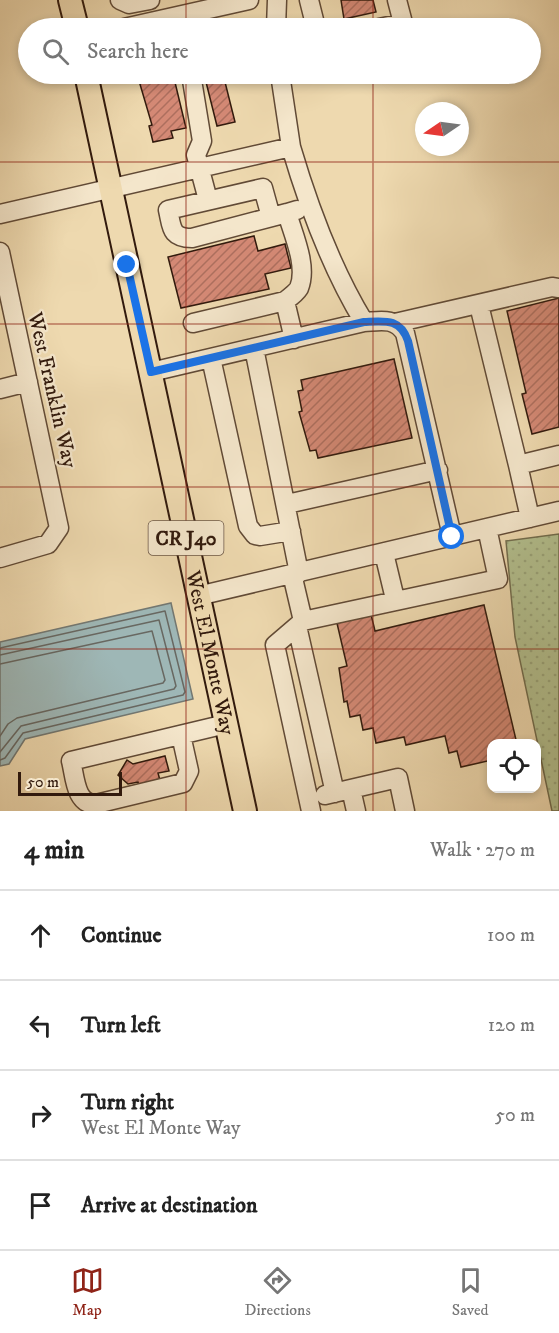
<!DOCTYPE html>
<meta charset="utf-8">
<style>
body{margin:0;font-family:"IM FELL DW Pica",serif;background:#f2f2f2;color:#222}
.controls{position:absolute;right:18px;bottom:18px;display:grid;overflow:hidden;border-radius:12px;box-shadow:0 3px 9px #0003}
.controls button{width:54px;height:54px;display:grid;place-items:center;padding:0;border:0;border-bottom:2px solid #e0e0e0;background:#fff;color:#222;font:30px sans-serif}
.compass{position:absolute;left:415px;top:102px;width:54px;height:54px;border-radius:50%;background:#fff;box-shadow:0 3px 9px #0003;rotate:257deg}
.scale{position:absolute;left:18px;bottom:15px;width:104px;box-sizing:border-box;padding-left:6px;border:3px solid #321a0d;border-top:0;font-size:16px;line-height:21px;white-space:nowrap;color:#321a0d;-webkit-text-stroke:4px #f4e6cb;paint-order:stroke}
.stop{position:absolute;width:18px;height:18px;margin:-14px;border:4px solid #1a73e8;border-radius:50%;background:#fff}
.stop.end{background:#1a73e8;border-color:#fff;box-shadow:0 2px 6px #0008}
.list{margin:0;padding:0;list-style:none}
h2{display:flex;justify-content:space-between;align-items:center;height:78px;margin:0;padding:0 24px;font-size:26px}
h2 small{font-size:20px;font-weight:400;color:#767676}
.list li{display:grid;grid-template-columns:39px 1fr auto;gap:18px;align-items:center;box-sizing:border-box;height:90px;padding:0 24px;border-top:2px solid #e0e0e0}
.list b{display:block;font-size:22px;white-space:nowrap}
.list p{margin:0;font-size:20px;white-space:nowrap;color:#767676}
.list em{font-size:20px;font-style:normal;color:#767676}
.icon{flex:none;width:33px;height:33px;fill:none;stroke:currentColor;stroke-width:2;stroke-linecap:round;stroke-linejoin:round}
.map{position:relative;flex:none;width:559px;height:811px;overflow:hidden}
.search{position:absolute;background:#fff;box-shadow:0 3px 9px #0003;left:18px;right:18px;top:18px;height:66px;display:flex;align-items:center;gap:15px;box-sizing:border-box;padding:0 21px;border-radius:33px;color:#767676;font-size:22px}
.sheet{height:438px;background:#fff}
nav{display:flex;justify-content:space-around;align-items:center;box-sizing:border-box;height:84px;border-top:2px solid #e0e0e0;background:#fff;font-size:16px;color:#767676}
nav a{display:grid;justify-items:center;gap:3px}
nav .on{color:#8f2418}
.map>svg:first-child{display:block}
.grass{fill:url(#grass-dots);stroke:#726d4e;stroke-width:1.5}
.water{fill:#9eb7b6;stroke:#737872;stroke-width:1.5}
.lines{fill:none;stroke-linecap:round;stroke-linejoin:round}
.shore{stroke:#686862;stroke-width:1.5}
.building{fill:url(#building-hatch);stroke:#321a0d;stroke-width:1.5}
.minor-casing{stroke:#614a36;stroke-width:21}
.major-casing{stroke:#321a0d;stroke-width:26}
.minor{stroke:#f4e6cb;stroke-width:18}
.major{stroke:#eed9af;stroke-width:22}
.route{stroke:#1a73e8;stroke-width:8}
.grid{fill:none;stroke:#8f2418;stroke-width:1.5;stroke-opacity:0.55}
.labels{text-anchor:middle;stroke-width:4.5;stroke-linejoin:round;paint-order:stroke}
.shield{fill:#f4e6cb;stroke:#6c5746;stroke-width:1.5}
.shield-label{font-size:20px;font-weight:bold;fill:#321a0d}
.street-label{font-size:21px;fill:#321a0d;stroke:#f4e6cb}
</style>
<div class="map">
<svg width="559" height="811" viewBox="0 0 559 811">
<defs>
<pattern id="grass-dots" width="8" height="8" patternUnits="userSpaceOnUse" patternTransform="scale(1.5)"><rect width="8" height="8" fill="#b3c08f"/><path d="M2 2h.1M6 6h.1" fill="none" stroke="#9aa47a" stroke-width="1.8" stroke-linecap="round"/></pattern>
<pattern id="building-hatch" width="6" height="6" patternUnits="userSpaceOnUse" patternTransform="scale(1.5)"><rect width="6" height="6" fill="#d48975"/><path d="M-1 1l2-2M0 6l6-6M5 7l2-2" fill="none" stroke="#ad6f5e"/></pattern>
</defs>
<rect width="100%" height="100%" fill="#eed9af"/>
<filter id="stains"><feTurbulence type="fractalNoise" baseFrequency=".00333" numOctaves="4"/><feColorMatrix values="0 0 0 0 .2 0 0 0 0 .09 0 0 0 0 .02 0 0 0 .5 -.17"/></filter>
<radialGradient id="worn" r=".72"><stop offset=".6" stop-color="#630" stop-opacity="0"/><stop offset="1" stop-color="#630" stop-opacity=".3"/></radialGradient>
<path class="grass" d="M559,534V811H552L515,637L506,541Z"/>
<path class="water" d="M171,603L193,699L25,739L9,764L0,766V642Z"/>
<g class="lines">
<path class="shore" d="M0,648L165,611L185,692L183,695L23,733L5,758L0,760
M0,655L159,620L176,686L174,689L21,726L0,752
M0,664L152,631L165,680L163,683L17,718L8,724L0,736"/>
</g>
<path class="building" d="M341,0H373L376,12L344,19Z
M137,74H173L186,128L171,131L173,138L153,142L149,126L152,125Z
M204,74H223L235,122L217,126Z
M254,236L258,251L285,244L291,268L265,274L269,289L181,308L168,257Z
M559,298V427L532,434L522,394L526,393L507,311Z
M394,359L412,438L318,458L316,450L310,451L299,412L302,411L298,391L303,390L301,380Z
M484,605L517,744H492V760L461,767L457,751L449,753L445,736L406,745L404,737L376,743L373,728L363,730L360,715L350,717L347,701L344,702L339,668L347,666L336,619L370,610L375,631Z
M165,756L169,771L158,773L163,791L142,796L138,782L128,784L118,775L127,760L133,764Z"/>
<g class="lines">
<g class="minor-casing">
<path id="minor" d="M120,0L129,4L150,0
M309,0L316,28
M124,28L249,0
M276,28L277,0
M379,28L403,23L397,0
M191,74L202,141L196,155L208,200
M291,147C309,208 331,268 364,322C381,321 394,317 405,333L452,536
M0,214L291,147L280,74
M271,217L263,188L168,210C172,227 170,238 192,238L287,213
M0,252L59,528L48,544L0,558
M285,301C289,298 296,293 299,288C308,266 293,234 287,213L297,210
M479,305L518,465
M193,323L285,301L294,339
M395,323L552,287L559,288
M254,348L299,573
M211,358L248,526L255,535L260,536L291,531
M151,372L364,322
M0,389L28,382
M287,504L438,470
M530,518L518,465L559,455
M384,553L395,599
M292,574L303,621L498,579L487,528
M198,596L559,511
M303,621L275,645L311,811
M297,626L335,793
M181,735L189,771L183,783L96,804C75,805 75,776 71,761L226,724
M351,789L356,811
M325,795L398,778L405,811"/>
</g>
<g class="major-casing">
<g id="major">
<path d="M70,0L77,28"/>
<path id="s1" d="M86,74L245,811"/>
</g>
</g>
<use href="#minor" class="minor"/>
<use href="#major" class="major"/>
</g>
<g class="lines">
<path class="route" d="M127,265L151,372L364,322C385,321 400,318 408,341L452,537"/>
</g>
<path class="grid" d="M186,0V28M373,0V28M186,74V811M373,74V811M0,162H559M0,324H559M0,487H559M0,649H559"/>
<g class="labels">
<rect class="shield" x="148.5" y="521" width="75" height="34" rx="4.5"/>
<g class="shield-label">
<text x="186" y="545">CR J40</text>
</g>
<g class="street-label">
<text transform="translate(53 390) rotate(77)" y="7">West Franklin Way</text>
<text dy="7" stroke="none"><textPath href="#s1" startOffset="592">West El Monte Way</textPath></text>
</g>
</g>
<rect width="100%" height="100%" filter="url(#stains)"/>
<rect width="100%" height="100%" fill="url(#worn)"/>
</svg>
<div class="controls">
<button><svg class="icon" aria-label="locate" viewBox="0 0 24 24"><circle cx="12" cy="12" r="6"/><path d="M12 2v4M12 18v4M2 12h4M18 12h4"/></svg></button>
</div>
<svg class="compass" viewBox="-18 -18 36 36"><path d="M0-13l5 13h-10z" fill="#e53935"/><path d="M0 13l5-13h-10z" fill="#767676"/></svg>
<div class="scale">50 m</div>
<div class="stop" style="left:452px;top:537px"></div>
<div class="stop end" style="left:127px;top:265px"></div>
<div class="search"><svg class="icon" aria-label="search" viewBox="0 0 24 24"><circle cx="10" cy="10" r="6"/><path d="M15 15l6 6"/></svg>Search here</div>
</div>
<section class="sheet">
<h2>4 min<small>Walk · 270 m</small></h2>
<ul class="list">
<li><svg class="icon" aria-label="ahead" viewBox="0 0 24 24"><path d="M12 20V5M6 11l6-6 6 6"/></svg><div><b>Continue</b></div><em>100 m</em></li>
<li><svg class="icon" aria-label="left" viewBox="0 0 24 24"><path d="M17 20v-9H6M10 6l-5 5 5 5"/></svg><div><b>Turn left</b></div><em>120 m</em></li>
<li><svg class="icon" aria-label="right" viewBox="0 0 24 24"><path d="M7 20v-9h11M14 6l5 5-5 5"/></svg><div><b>Turn right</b><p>West El Monte Way</p></div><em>50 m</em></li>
<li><svg class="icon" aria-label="arrive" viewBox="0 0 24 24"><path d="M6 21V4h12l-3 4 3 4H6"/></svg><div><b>Arrive at destination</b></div></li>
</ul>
</section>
<nav>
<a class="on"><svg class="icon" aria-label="map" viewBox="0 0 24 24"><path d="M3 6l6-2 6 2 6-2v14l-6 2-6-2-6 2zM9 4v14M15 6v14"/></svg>Map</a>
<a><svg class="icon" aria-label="directions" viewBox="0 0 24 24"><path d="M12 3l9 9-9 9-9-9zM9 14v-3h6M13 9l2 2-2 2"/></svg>Directions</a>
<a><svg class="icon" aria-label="saved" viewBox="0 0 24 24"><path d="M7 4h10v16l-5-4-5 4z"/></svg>Saved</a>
</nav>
